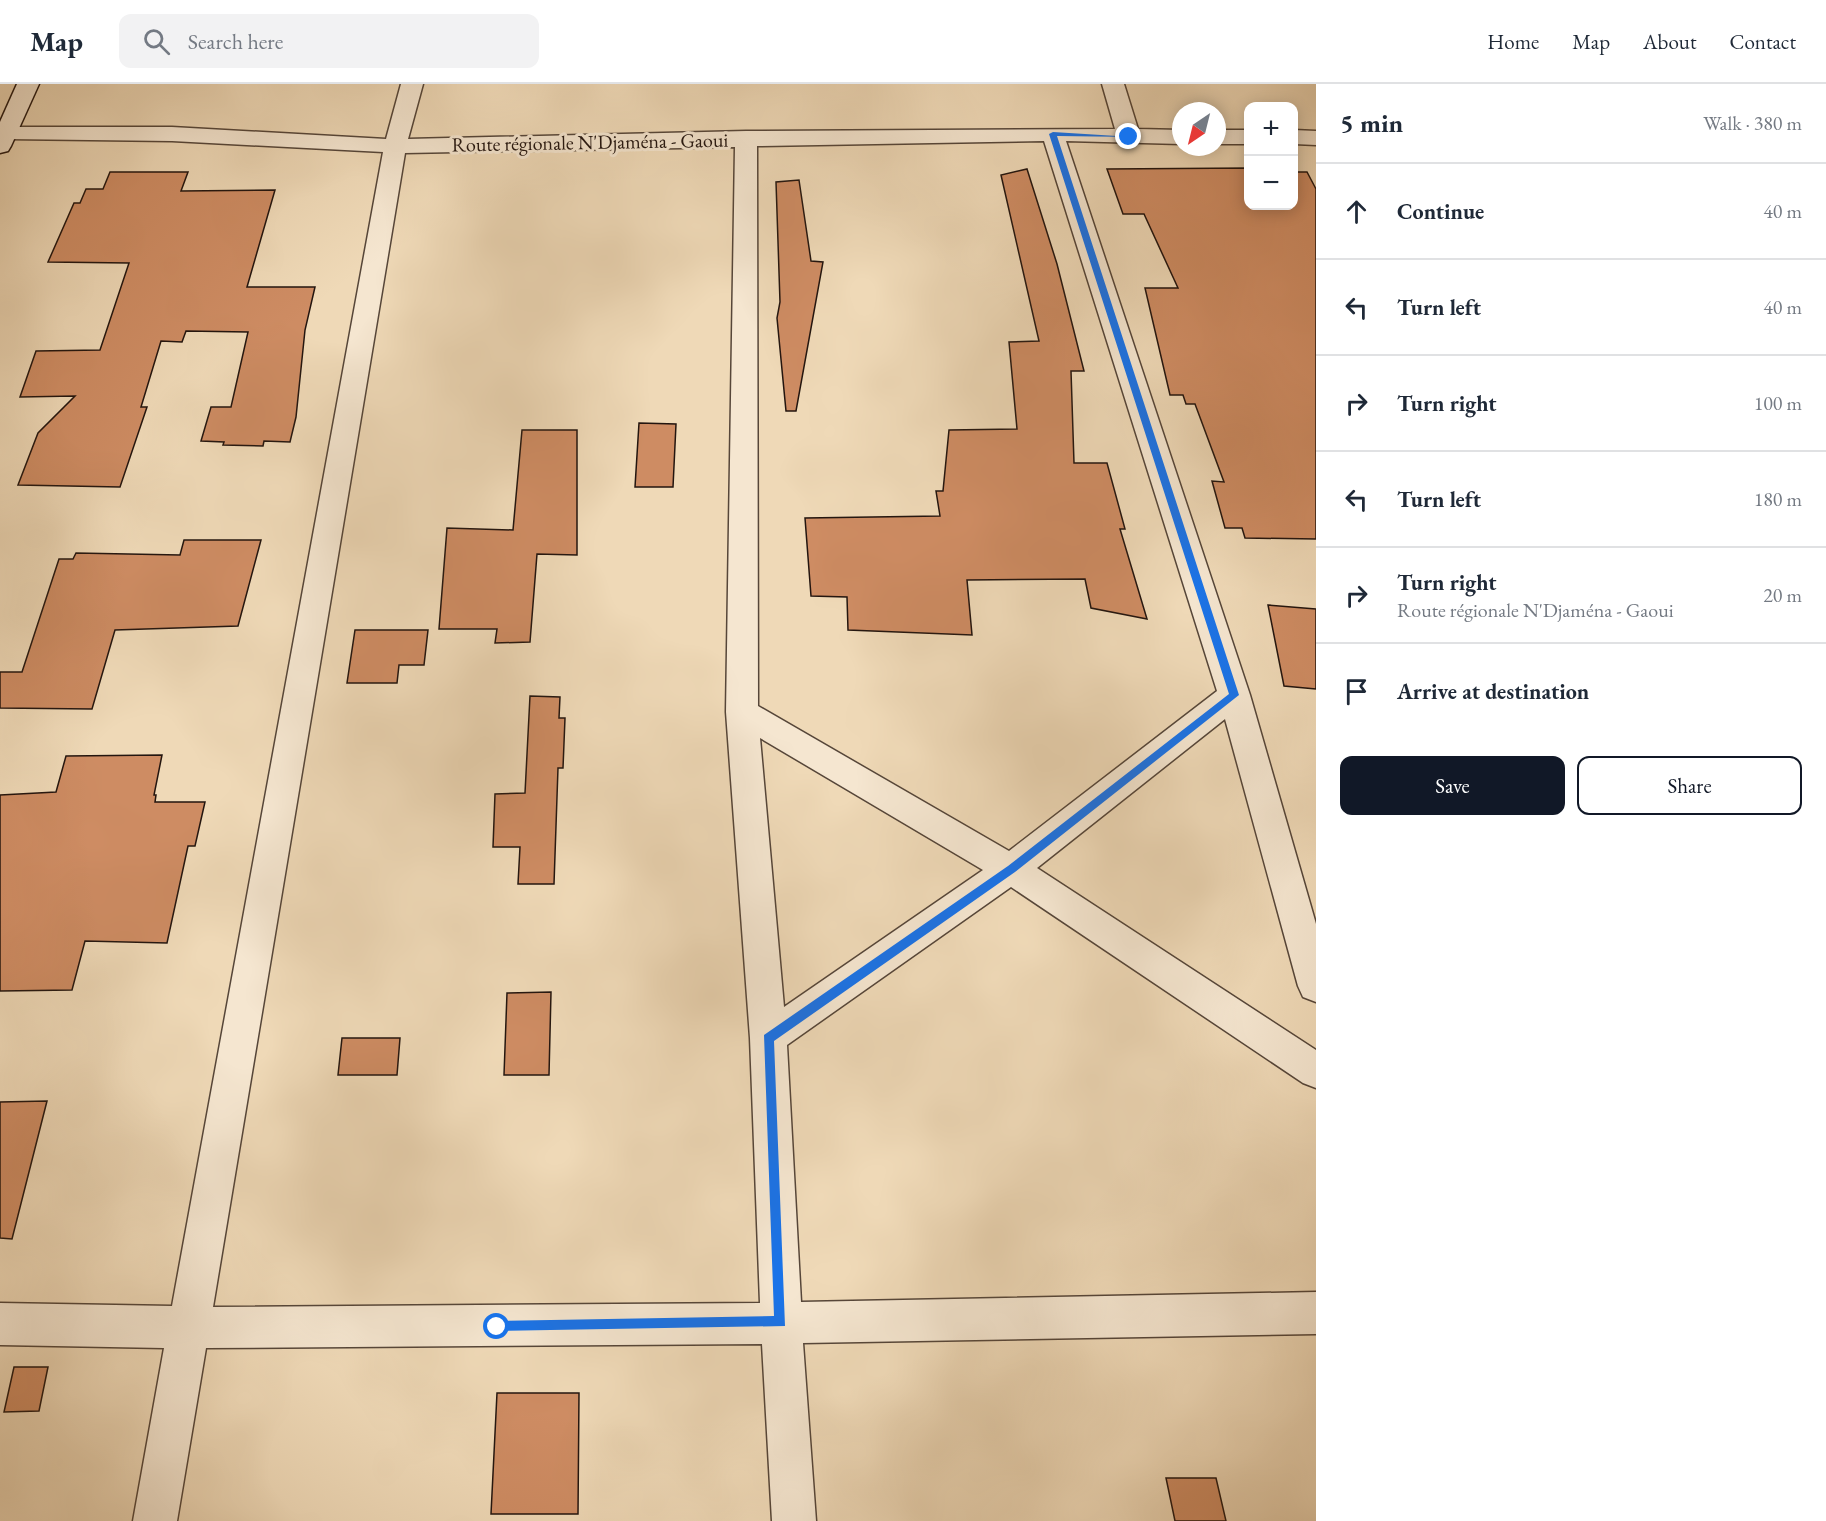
<!DOCTYPE html>
<meta charset="utf-8">
<style>
body{margin:0;font-family:"EB Garamond",serif;background:#f2f2f3;color:#1f2937}
.controls{position:absolute;right:18px;top:18px;display:grid;overflow:hidden;border-radius:12px;box-shadow:0 3px 15px #0003}
.controls button{width:54px;height:54px;display:grid;place-items:center;padding:0;border:0;border-bottom:2px solid #e0e1e3;background:#fff;color:#1f2937;font:30px sans-serif}
.compass{position:absolute;left:1172px;top:18px;width:54px;height:54px;border-radius:50%;background:#fff;box-shadow:0 3px 15px #0003;rotate:215deg}
.stop{position:absolute;width:18px;height:18px;margin:-14px;border:4px solid #1a73e8;border-radius:50%;background:#fff}
.stop.end{background:#1a73e8;border-color:#fff;box-shadow:0 2px 6px #0008}
.list{margin:0;padding:0;list-style:none}
h2{display:flex;justify-content:space-between;align-items:center;height:78px;margin:0;padding:0 24px;font-size:26px}
h2 small{font-size:20px;font-weight:400;color:#747a83}
.list li{display:grid;grid-template-columns:39px 1fr auto;gap:18px;align-items:center;box-sizing:border-box;height:96px;padding:0 24px;border-top:2px solid #e0e1e3}
.list b{display:block;font-size:22px;white-space:nowrap}
.list p{margin:0;font-size:20px;white-space:nowrap;color:#747a83}
.list em{font-size:20px;font-style:normal;color:#747a83}
.actions{display:flex;gap:12px;padding:18px 24px}
.actions a{flex:1;padding:14px 0;border:2px solid #111827;border-radius:12px;text-align:center;font-size:21px;color:#111827}
.actions .main{background:#111827;color:#fff}
.icon{flex:none;width:33px;height:33px;fill:none;stroke:currentColor;stroke-width:2;stroke-linecap:round;stroke-linejoin:round}
.map{position:relative;flex:none;width:1316px;height:1437px;overflow:hidden}
header{display:flex;align-items:center;gap:36px;box-sizing:border-box;height:84px;padding:0 30px;background:#fff;border-bottom:2px solid #e0e1e3}
header strong{font-size:28px}
nav{display:flex;gap:33px;margin-inline-start:auto;font-size:21px}
.search{width:420px;height:54px;background:#f2f2f3;display:flex;align-items:center;gap:15px;box-sizing:border-box;padding:0 21px;border-radius:12px;color:#747a83;font-size:22px}
main{display:flex}
aside{flex:1;background:#fff}
.map>svg:first-child{display:block}
.building{fill:#ce8c63;stroke:#23150f;stroke-width:1.5}
.lines{fill:none;stroke-linecap:round;stroke-linejoin:round}
.street-casing{stroke:#564639;stroke-width:3}
.secondary-casing{stroke:#23150f;stroke-width:3}
.street{fill:#f5e6d0;fill-rule:evenodd}
.secondary{fill:#f5e6d0;fill-rule:evenodd}
.route{fill:#1a73e8}
.labels{text-anchor:middle;stroke-width:6;stroke-linejoin:round;paint-order:stroke}
.far-street-label{font-size:20px;fill:#23150f;stroke:#f5e6d0}
</style>
<header>
<strong>Map</strong>
<div class="search"><svg class="icon" aria-label="search" viewBox="0 0 24 24"><circle cx="10" cy="10" r="6"/><path d="M15 15l6 6"/></svg>Search here</div>
<nav><a>Home</a><a>Map</a><a>About</a><a>Contact</a></nav>
</header>
<main>
<div class="map">
<svg width="1316" height="1437" viewBox="0 0 1316 1437">
<rect width="100%" height="100%" fill="#efd9b7"/>
<filter id="stains"><feTurbulence type="fractalNoise" baseFrequency=".00333" numOctaves="4"/><feColorMatrix values="0 0 0 0 .2 0 0 0 0 .09 0 0 0 0 .02 0 0 0 .5 -.17"/></filter>
<radialGradient id="worn" r=".72"><stop offset=".6" stop-color="#630" stop-opacity="0"/><stop offset="1" stop-color="#630" stop-opacity=".3"/></radialGradient>
<path class="building" d="M1248,84V122H1293V88H1307L1316,105V455L1245,454L1242,444H1225L1212,397L1224,398L1195,320H1186L1183,311H1170L1145,204H1178L1144,130H1123L1107,85Z
M1027,85L1057,180L1084,287H1071L1074,379H1107L1125,445H1120L1147,535L1091,524L1085,495L967,496L972,551L848,546L847,513L811,512L805,434L940,432L936,407H943L949,346L1017,345L1009,258L1039,257L1001,91Z
M110,88H188L181,107L275,106L247,203H315L305,246L296,333L290,358L264,357L263,362L223,361L224,358L201,357L211,323H231L248,248L186,247L182,258L161,257L141,323H147L120,403L18,401L38,349L75,312L20,313L36,267L100,266L129,179L48,178L74,119H80L86,105H103Z
M799,96L811,177L823,178L796,327H786L777,234L780,218L776,98Z
M639,339L676,340L673,403H635Z
M522,346H577V471L537,470L530,558L495,559L497,545H439L447,444L513,446Z
M184,456H261L238,542L115,546L92,625L0,624V588H22L59,475H73L76,469L180,471Z
M1268,521L1316,525V605L1284,602Z
M355,546H428L424,581H399L397,599H347Z
M530,612L560,613L559,634H565L563,684H558L554,800H518L520,763H493L495,710L525,709Z
M162,671L154,711H156L155,718H205L195,762H188L167,859L85,857L72,906L0,907V711L56,708L66,672Z
M551,908L549,991H504L507,909Z
M342,954H400L397,991H338Z
M47,1017L12,1155L0,1154V1018Z
M14,1283H48L39,1327L4,1328Z
M497,1309H579L578,1430H491Z
M1166,1394H1216L1226,1437H1175Z"/>
<g class="lines">
<g class="street-casing">
<path id="street" d="M401,0H423L408,55L746,47L1115,45L1102,0H1124L1138,45L1181,46V60L1066,57L1250,611L1316,840V918L1303,913L1298,902L1225,635L1037,784L1316,966V1004L1303,999L1011,803L787,961L801,1218L1316,1208V1250L803,1259L816,1437H772L762,1260L206,1264L177,1437H133L164,1264L0,1261V1219L172,1222L383,68L172,57L7,55L0,53V43H172L386,55ZM1044,57L1217,607L1009,767L758,622L757,62ZM735,63L726,628L750,954L760,1219L213,1223L405,69ZM760,654L983,786L784,923Z
M1217,46H1248V60H1217Z
M1294,46L1316,47V61L1294,60Z"/>
</g>
<g class="secondary-casing">
<path id="secondary" d="M17,0H39L11,62L8,67L0,69V38Z"/>
</g>
<use href="#street" class="street"/>
<use href="#secondary" class="secondary"/>
</g>
<path class="route" d="M1053,48L1133,53L1057,52L1239,611L1015,788L774,957L785,1242L492,1247L491,1243L497,1237L774,1232L764,951L1008,782L1229,610L1049,50Z"/>
<g class="labels">
<g class="far-street-label">
<text transform="translate(590 58) rotate(-1)" y="7">Route régionale N'Djaména - Gaoui</text>
</g>
</g>
<rect width="100%" height="100%" filter="url(#stains)"/>
<rect width="100%" height="100%" fill="url(#worn)"/>
</svg>
<div class="controls">
<button>+</button>
<button>−</button>
</div>
<svg class="compass" viewBox="-18 -18 36 36"><path d="M0-13l5 13h-10z" fill="#e53935"/><path d="M0 13l5-13h-10z" fill="#747a83"/></svg>
<div class="stop" style="left:497px;top:1243px"></div>
<div class="stop end" style="left:1129px;top:53px"></div>
</div>
<aside>
<h2>5 min<small>Walk · 380 m</small></h2>
<ul class="list">
<li><svg class="icon" aria-label="ahead" viewBox="0 0 24 24"><path d="M12 20V5M6 11l6-6 6 6"/></svg><div><b>Continue</b></div><em>40 m</em></li>
<li><svg class="icon" aria-label="left" viewBox="0 0 24 24"><path d="M17 20v-9H6M10 6l-5 5 5 5"/></svg><div><b>Turn left</b></div><em>40 m</em></li>
<li><svg class="icon" aria-label="right" viewBox="0 0 24 24"><path d="M7 20v-9h11M14 6l5 5-5 5"/></svg><div><b>Turn right</b></div><em>100 m</em></li>
<li><svg class="icon" aria-label="left" viewBox="0 0 24 24"><path d="M17 20v-9H6M10 6l-5 5 5 5"/></svg><div><b>Turn left</b></div><em>180 m</em></li>
<li><svg class="icon" aria-label="right" viewBox="0 0 24 24"><path d="M7 20v-9h11M14 6l5 5-5 5"/></svg><div><b>Turn right</b><p>Route régionale N'Djaména - Gaoui</p></div><em>20 m</em></li>
<li><svg class="icon" aria-label="arrive" viewBox="0 0 24 24"><path d="M6 21V4h12l-3 4 3 4H6"/></svg><div><b>Arrive at destination</b></div></li>
</ul>
<div class="actions"><a class="main">Save</a><a>Share</a></div>
</aside>
</main>
